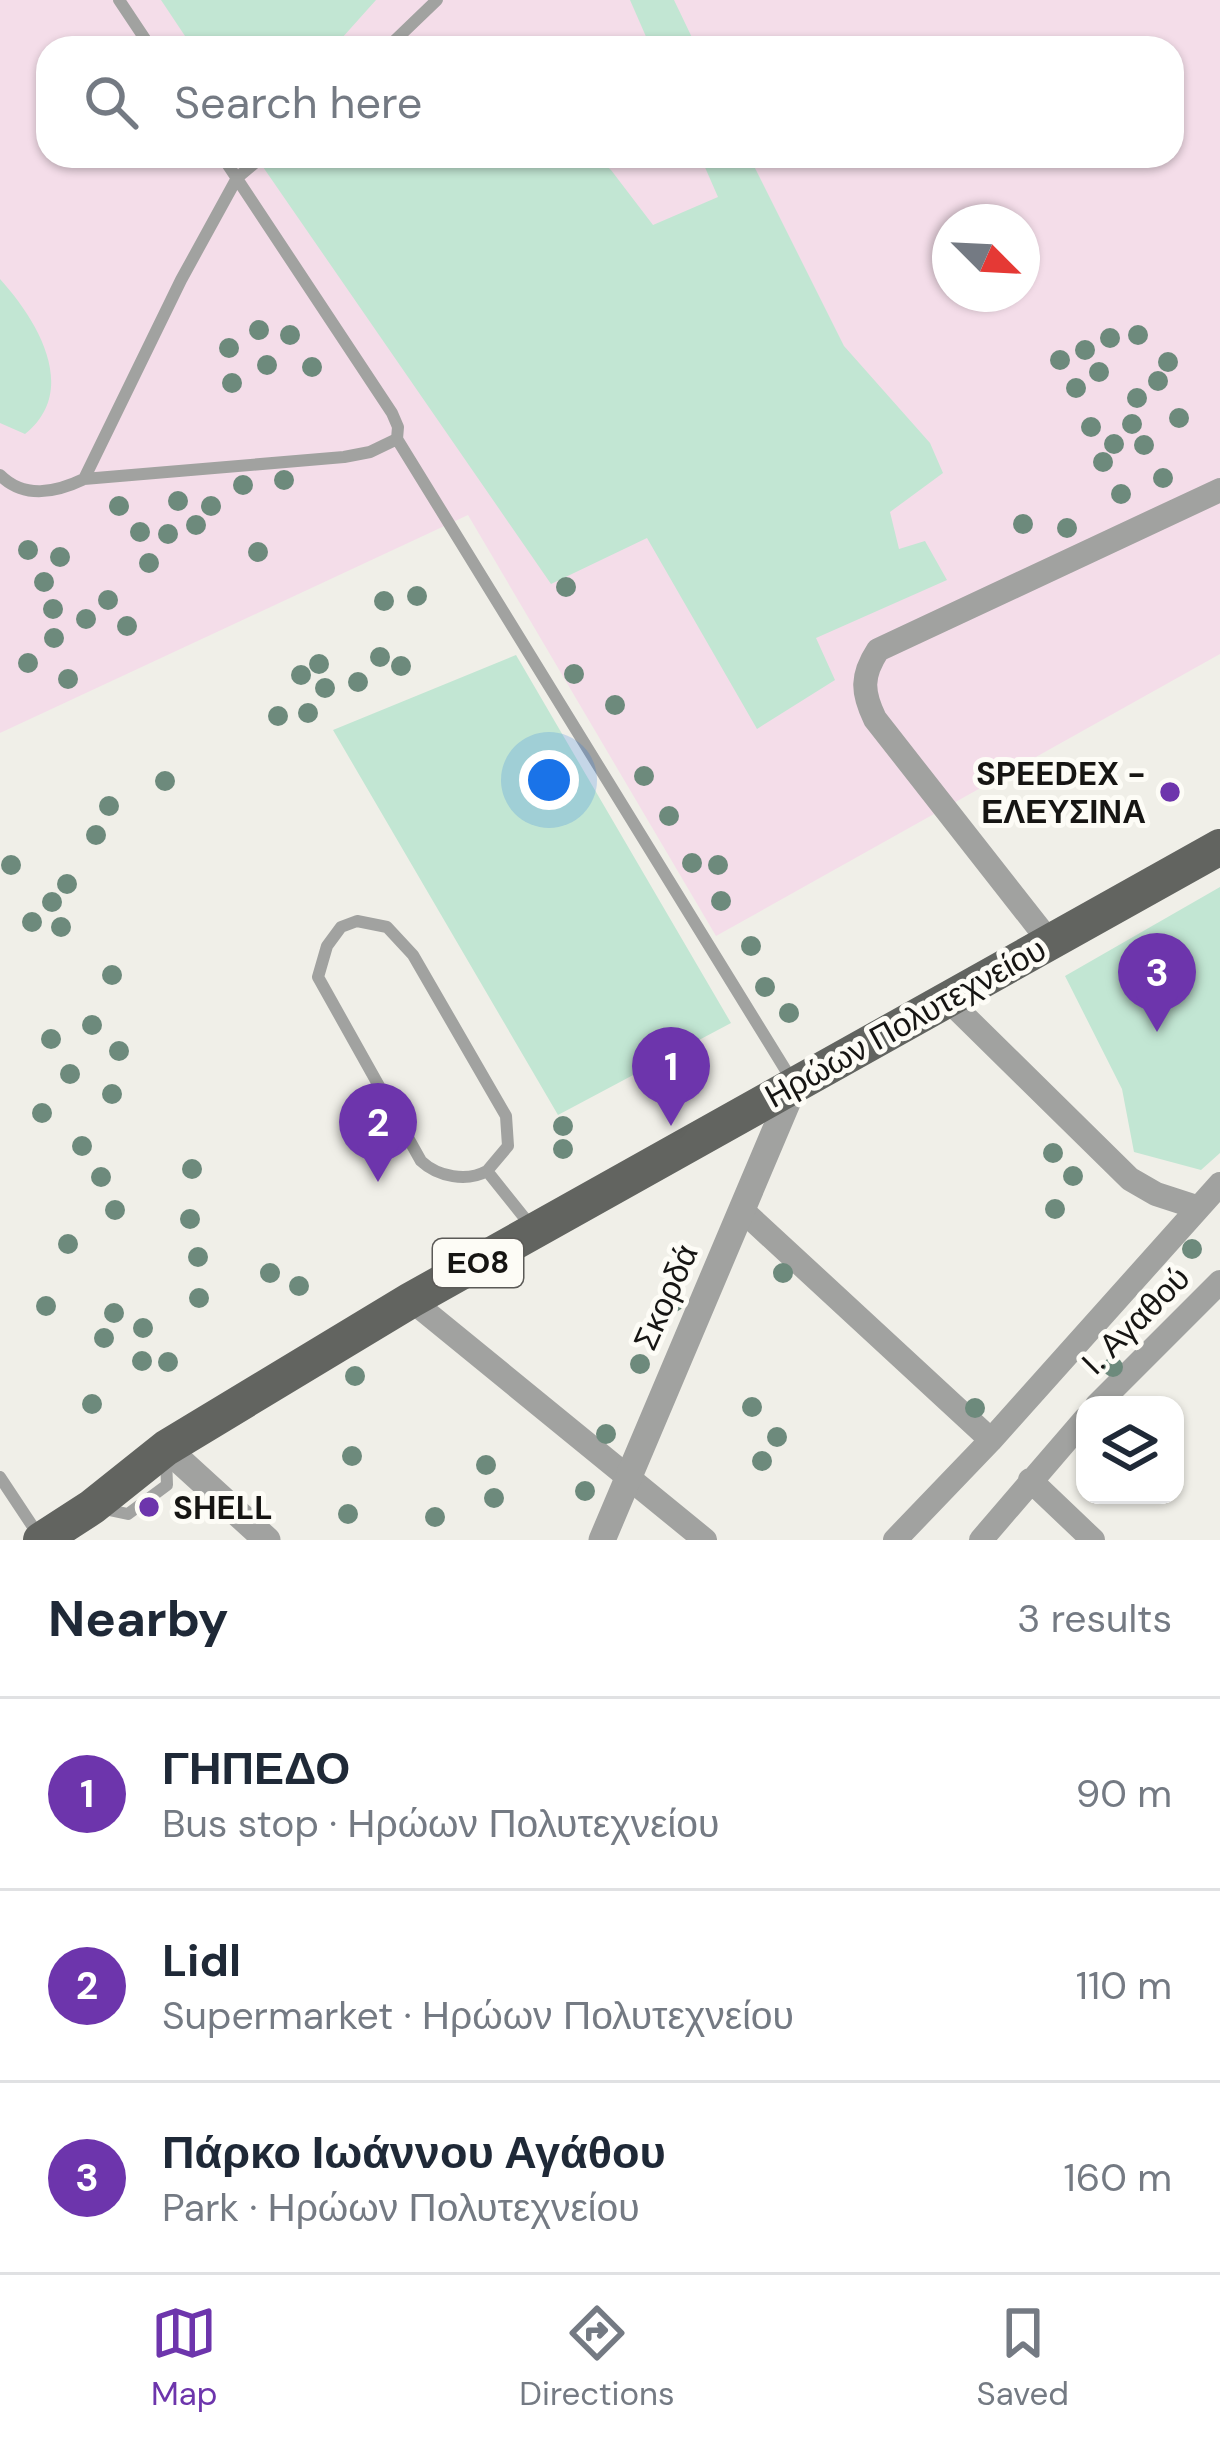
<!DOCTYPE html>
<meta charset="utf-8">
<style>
body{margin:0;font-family:"DM Sans",sans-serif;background:#f2f2f3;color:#1f2937}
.controls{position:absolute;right:36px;bottom:36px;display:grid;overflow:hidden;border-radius:24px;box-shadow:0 3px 9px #0004}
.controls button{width:108px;height:108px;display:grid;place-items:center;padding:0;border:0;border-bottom:3px solid #e0e1e3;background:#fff;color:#1f2937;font:60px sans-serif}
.compass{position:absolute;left:932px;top:204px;width:108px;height:108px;border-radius:50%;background:#fff;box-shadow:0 3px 9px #0004;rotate:114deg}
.you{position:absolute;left:549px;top:780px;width:42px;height:42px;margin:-30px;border:9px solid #fff;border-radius:50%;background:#1a73e8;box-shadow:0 0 0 18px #1a73e833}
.badge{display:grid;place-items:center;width:78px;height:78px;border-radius:50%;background:#6d35ac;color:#fff;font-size:39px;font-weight:700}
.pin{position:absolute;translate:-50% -99px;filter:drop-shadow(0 3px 6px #0008)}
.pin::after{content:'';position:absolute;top:63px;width:42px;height:36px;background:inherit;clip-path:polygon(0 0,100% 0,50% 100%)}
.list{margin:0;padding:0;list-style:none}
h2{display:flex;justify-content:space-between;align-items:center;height:156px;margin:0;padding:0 48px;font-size:51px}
h2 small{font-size:39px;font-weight:400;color:#747a83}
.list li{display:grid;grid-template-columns:78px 1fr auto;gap:36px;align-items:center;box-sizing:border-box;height:192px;padding:0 48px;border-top:3px solid #e0e1e3}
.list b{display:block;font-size:45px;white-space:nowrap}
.list p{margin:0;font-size:39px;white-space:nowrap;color:#747a83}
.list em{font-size:39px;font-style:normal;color:#747a83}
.icon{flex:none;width:66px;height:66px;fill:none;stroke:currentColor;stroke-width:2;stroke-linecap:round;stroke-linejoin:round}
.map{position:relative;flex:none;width:1220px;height:1540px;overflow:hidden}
.search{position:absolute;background:#fff;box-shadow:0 3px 9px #0004;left:36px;right:36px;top:36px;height:132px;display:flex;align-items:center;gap:30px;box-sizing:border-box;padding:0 42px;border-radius:36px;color:#747a83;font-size:45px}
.sheet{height:732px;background:#fff}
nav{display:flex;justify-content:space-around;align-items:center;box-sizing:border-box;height:168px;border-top:3px solid #e0e1e3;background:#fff;font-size:33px;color:#747a83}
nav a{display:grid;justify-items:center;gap:6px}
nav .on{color:#6d35ac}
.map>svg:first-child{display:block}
.industrial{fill:#f4dde9;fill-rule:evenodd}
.green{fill:#c2e6d3}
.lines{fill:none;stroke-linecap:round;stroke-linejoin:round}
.service{stroke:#a1a2a0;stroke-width:12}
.minor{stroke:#a1a2a0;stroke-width:24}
.tertiary{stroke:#a1a2a0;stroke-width:27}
.primary{stroke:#626460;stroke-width:36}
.tree{fill:#6d8a7c}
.poi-dot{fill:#6d35ac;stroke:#fdfcf6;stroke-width:4.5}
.labels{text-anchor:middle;stroke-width:10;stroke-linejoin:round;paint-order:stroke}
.shield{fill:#fdfcf6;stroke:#5b5a57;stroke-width:3}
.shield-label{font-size:30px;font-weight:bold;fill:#161513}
.poi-label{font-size:33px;font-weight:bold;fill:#161513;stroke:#fdfcf6;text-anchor:end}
.street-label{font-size:33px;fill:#161513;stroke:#fdfcf6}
</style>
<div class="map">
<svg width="1220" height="1540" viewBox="0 0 1220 1540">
<rect width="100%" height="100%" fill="#f0efe8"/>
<path class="industrial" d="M0,0H1220V654L716,936L468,515L0,733ZM48,48H1172V156H48ZM950,222H1022V294H950Z"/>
<path class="green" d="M161,0H376L333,48H193Z
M630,0H674L697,48H651Z
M276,156H595L611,170L653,225L718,197L700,156H749L844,346L930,443L943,473L890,512L899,549L925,541L947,580L816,638L835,680L757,729L647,538L551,584L263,167Z
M0,279C37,320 80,390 25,434L0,423Z
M516,655L731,1023L558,1115L333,730Z
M1220,887V1153L1201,1170L1134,1152L1122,1089L1065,976Z"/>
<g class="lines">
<path class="service" d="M119,0L151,48
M387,48L437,0
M222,156L392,413L398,427L397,439L793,1082
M0,475C24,499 55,493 84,479L344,457L370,452L397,439
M84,479L181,280L237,178L263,156
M487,1171C467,1182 438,1177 421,1161L318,977L327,946L341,927L357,921L387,927L413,955L506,1116L508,1146L487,1171L531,1226
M0,1477L39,1536
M104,1509L128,1514L167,1485L166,1458"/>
<path class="minor" d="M1049,941L875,719C862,692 861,676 878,650L1220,490
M949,1001L1130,1179L1156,1194L1196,1207
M742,1210L991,1440
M411,1300L705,1540
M1097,1405L1220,1282
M1030,1480L1093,1540
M895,1540L991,1440L1220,1184
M981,1540L1085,1419"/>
<path class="tertiary" d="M166,1448L267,1540
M602,1540L795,1084"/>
<path class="primary" d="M41,1540L92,1507L166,1448L411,1300L1220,847"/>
</g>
<g class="tree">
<circle cx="259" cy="330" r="10"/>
<circle cx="290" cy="335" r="10"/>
<circle cx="1138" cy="335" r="10"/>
<circle cx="1110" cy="338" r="10"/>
<circle cx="229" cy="348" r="10"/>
<circle cx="1085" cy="350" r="10"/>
<circle cx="1060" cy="360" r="10"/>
<circle cx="1168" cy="362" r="10"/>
<circle cx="267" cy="365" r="10"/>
<circle cx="312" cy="367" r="10"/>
<circle cx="1099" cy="372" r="10"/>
<circle cx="1158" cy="381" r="10"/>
<circle cx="232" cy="383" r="10"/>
<circle cx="1076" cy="388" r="10"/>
<circle cx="1137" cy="398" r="10"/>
<circle cx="1179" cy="418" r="10"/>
<circle cx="1132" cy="424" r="10"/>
<circle cx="1091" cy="427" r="10"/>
<circle cx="1114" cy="444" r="10"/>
<circle cx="1144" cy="445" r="10"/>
<circle cx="1103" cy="462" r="10"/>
<circle cx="1163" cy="478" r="10"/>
<circle cx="284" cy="480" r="10"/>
<circle cx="243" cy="485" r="10"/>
<circle cx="1121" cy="494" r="10"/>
<circle cx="178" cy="501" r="10"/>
<circle cx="119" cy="506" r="10"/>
<circle cx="211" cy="506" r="10"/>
<circle cx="1023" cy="524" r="10"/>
<circle cx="196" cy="525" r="10"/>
<circle cx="1067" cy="528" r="10"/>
<circle cx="140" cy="532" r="10"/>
<circle cx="168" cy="534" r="10"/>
<circle cx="28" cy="550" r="10"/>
<circle cx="258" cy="552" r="10"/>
<circle cx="60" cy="557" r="10"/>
<circle cx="149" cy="563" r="10"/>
<circle cx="44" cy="582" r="10"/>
<circle cx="566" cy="587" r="10"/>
<circle cx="417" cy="596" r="10"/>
<circle cx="108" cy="600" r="10"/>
<circle cx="384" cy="601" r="10"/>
<circle cx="53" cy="609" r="10"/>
<circle cx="86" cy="619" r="10"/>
<circle cx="127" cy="626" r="10"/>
<circle cx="54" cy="638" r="10"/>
<circle cx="380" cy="657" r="10"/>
<circle cx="28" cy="663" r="10"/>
<circle cx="319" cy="664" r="10"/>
<circle cx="401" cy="666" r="10"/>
<circle cx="574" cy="674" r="10"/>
<circle cx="301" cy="675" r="10"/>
<circle cx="68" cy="679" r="10"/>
<circle cx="358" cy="682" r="10"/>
<circle cx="325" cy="688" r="10"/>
<circle cx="615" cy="705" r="10"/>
<circle cx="308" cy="713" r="10"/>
<circle cx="278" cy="716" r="10"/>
<circle cx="644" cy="776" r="10"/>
<circle cx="165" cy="781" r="10"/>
<circle cx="109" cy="806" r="10"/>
<circle cx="669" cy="816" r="10"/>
<circle cx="96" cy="835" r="10"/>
<circle cx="692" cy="863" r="10"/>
<circle cx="11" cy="865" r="10"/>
<circle cx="718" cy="865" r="10"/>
<circle cx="67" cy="884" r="10"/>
<circle cx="721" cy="901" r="10"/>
<circle cx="52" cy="902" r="10"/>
<circle cx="32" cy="922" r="10"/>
<circle cx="61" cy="927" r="10"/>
<circle cx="751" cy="946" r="10"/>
<circle cx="112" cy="975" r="10"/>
<circle cx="765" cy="987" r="10"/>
<circle cx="789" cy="1013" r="10"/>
<circle cx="92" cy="1025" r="10"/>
<circle cx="51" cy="1039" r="10"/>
<circle cx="119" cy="1051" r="10"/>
<circle cx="70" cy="1074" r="10"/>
<circle cx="112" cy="1094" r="10"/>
<circle cx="42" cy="1113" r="10"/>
<circle cx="563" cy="1126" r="10"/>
<circle cx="82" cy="1146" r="10"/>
<circle cx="563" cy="1149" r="10"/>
<circle cx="1053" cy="1153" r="10"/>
<circle cx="192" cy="1169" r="10"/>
<circle cx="1073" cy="1176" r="10"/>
<circle cx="101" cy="1177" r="10"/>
<circle cx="1055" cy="1209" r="10"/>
<circle cx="115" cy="1210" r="10"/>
<circle cx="190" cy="1219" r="10"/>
<circle cx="68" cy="1244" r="10"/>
<circle cx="1192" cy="1249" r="10"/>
<circle cx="198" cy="1257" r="10"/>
<circle cx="270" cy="1273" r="10"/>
<circle cx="783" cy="1273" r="10"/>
<circle cx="299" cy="1286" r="10"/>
<circle cx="199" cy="1298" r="10"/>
<circle cx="674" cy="1302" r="10"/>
<circle cx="46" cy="1306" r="10"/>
<circle cx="114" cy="1313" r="10"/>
<circle cx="143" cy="1328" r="10"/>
<circle cx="104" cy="1338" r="10"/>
<circle cx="142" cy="1361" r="10"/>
<circle cx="168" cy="1362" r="10"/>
<circle cx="640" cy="1364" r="10"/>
<circle cx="1113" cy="1367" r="10"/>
<circle cx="355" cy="1376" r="10"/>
<circle cx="92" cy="1404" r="10"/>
<circle cx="752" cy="1407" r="10"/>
<circle cx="975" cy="1408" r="10"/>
<circle cx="606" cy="1434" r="10"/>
<circle cx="777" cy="1437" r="10"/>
<circle cx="352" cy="1456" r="10"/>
<circle cx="762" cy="1461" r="10"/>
<circle cx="486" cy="1465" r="10"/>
<circle cx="585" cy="1491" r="10"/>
<circle cx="494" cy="1498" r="10"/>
<circle cx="348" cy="1514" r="10"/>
<circle cx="435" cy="1517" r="10"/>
</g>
<g class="poi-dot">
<circle cx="1170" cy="792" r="12"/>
<circle cx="149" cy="1507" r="12"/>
</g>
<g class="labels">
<rect class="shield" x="433" y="1239" width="90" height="48" rx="9"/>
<g class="shield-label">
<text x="478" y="1273">ΕΟ8</text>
</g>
<g class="poi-label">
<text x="1146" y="785">SPEEDEX -<tspan x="1146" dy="38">ΕΛΕΥΣΙΝΑ</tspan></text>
<text x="173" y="1519" text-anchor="start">SHELL</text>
</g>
<g class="street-label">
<text transform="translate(905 1022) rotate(-29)" y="12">Ηρώων Πολυτεχνείου</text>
<text transform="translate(665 1297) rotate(-66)" y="12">Σκορδά</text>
<text transform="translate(1135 1320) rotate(-45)" y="12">Ι. Αγαθού</text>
</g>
</g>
</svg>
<div class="controls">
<button><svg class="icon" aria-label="layers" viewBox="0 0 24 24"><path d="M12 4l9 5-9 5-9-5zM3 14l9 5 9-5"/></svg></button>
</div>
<svg class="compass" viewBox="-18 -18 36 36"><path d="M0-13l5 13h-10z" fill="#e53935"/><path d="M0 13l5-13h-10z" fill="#747a83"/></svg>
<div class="you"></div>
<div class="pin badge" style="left:671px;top:1126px">1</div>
<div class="pin badge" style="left:378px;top:1182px">2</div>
<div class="pin badge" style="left:1157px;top:1032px">3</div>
<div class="search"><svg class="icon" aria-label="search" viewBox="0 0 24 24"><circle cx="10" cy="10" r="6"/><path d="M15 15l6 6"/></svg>Search here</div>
</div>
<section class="sheet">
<h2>Nearby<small>3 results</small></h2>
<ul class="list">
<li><span class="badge">1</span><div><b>ΓΗΠΕΔΟ</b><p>Bus stop · Ηρώων Πολυτεχνείου</p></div><em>90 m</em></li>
<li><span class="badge">2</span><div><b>Lidl</b><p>Supermarket · Ηρώων Πολυτεχνείου</p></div><em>110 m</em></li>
<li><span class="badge">3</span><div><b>Πάρκο Ιωάννου Αγάθου</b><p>Park · Ηρώων Πολυτεχνείου</p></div><em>160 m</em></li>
</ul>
</section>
<nav>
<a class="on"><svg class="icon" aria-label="map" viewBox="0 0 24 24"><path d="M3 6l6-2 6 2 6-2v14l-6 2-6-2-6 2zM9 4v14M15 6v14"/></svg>Map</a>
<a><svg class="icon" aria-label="directions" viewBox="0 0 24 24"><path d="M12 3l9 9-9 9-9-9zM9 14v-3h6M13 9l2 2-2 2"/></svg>Directions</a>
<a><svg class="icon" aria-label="saved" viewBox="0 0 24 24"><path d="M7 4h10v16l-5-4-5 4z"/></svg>Saved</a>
</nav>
